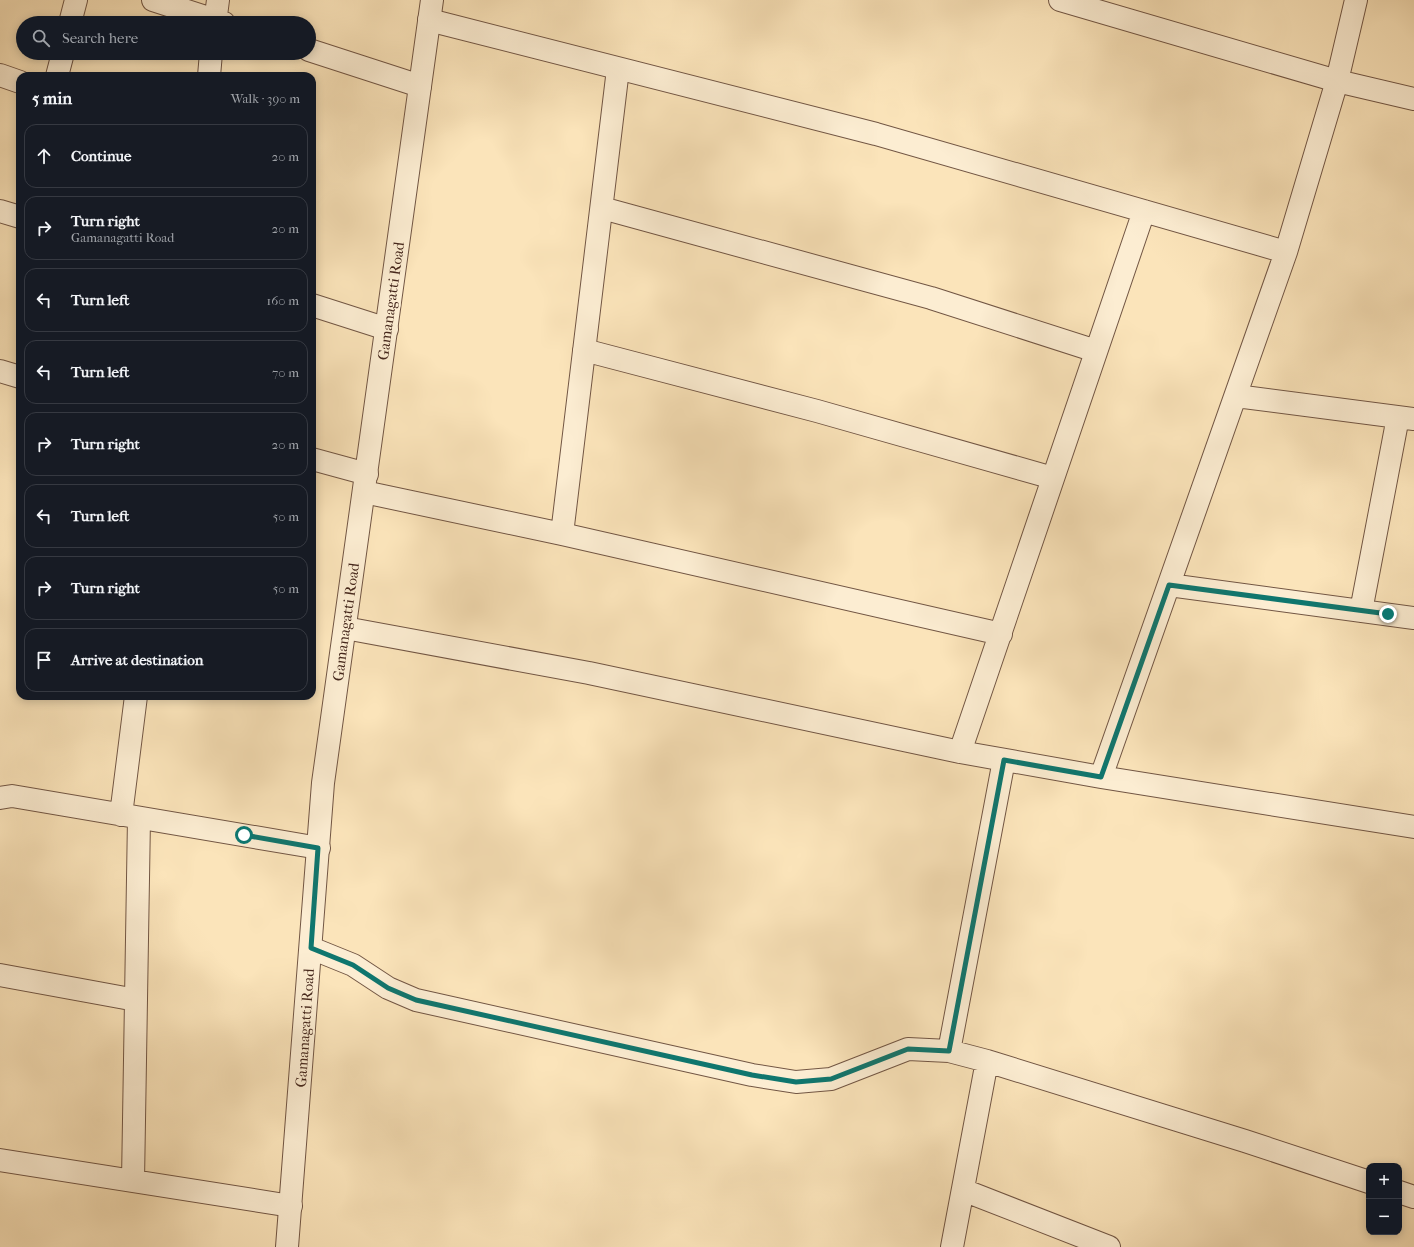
<!DOCTYPE html>
<meta charset="utf-8">
<style>
body{margin:0;font-family:"IM FELL French Canon",serif;background:#20242c;color:#f1f3f6}
.controls{position:absolute;right:12px;bottom:12px;display:grid;overflow:hidden;border-radius:8px;box-shadow:0 2px 10px #0003}
.controls button{width:36px;height:36px;display:grid;place-items:center;padding:0;border:0;border-bottom:1px solid #363941;background:#171b24;color:#f1f3f6;font:20px sans-serif}
.stop{position:absolute;width:12px;height:12px;margin:-9px;border:3px solid #0f766e;border-radius:50%;background:#fff}
.stop.end{background:#0f766e;border-color:#fff;box-shadow:0 1px 4px #0008}
.list{margin:0;padding:0;list-style:none}
h2{display:flex;justify-content:space-between;align-items:center;height:52px;margin:0;padding:0 16px;font-size:17px}
h2 small{font-size:13px;font-weight:400;color:#9ea1a6}
.list li{display:grid;grid-template-columns:26px 1fr auto;gap:12px;align-items:center;box-sizing:border-box;height:64px;margin:0 8px 8px;padding:0 8px;border:1px solid #363941;border-radius:12px}
.list b{display:block;font-size:15px;white-space:nowrap}
.list p{margin:0;font-size:13px;white-space:nowrap;color:#9ea1a6}
.list em{font-size:13px;font-style:normal;color:#9ea1a6}
.icon{flex:none;width:22px;height:22px;fill:none;stroke:currentColor;stroke-width:2;stroke-linecap:round;stroke-linejoin:round}
.map{position:relative;flex:none;width:1414px;height:1247px;overflow:hidden}
.search{position:absolute;background:#171b24;box-shadow:0 2px 10px #0003;left:16px;top:16px;width:300px;height:44px;display:flex;align-items:center;gap:10px;box-sizing:border-box;padding:0 14px;border-radius:22px;color:#9ea1a6;font-size:15px}
.panel{position:absolute;background:#171b24;box-shadow:0 2px 10px #0003;left:16px;top:72px;width:300px;height:628px;border-radius:12px}
.map>svg:first-child{display:block}
.lines{fill:none;stroke-linecap:round;stroke-linejoin:round}
.minor-casing{stroke:#725644;stroke-width:24}
.tertiary-casing{stroke:#725644;stroke-width:24}
.minor{stroke:#fcedd2;stroke-width:22}
.tertiary{stroke:#fcedd2;stroke-width:22}
.route{stroke:#0f766e;stroke-width:5}
.labels{text-anchor:middle;stroke-width:3.5;stroke-linejoin:round;paint-order:stroke}
.street-label{font-size:15px;fill:#45271c;stroke:#fcedd2}
</style>
<div class="map">
<svg width="1414" height="1247" viewBox="0 0 1414 1247">
<rect width="100%" height="100%" fill="#fbe4ba"/>
<filter id="stains"><feTurbulence type="fractalNoise" baseFrequency=".005" numOctaves="4"/><feColorMatrix values="0 0 0 0 .2 0 0 0 0 .09 0 0 0 0 .02 0 0 0 .5 -.17"/></filter>
<radialGradient id="worn" r=".72"><stop offset=".6" stop-color="#630" stop-opacity="0"/><stop offset="1" stop-color="#630" stop-opacity=".3"/></radialGradient>
<g class="lines">
<g class="minor-casing">
<path id="minor" d="M153,0L224,23
M1060,0L1337,81L1414,99
M429,20L876,134L1286,252
M70,23L76,0
M215,23L218,0
M309,50L420,86
M0,75L20,82
M57,76L63,53
M209,76L211,53
M602,208L931,298L1096,351
M0,211L20,217
M312,305L387,329
M584,350L817,411L1053,478
M0,371L20,377
M1236,396L1414,419
M312,459L367,474
M364,492L562,534L1001,634
M562,534L618,69
M1169,585L1414,618
M1361,611L1398,417
M345,628L589,673L960,752L1101,777L1414,827
M960,752L1144,211
M1101,777L1286,252L1337,81L1356,0
M0,798L12,796L319,848
M121,815L136,696
M311,948L353,965L388,988L416,1000L752,1075L796,1082L831,1079L908,1049L949,1051L987,1061L1245,1141L1369,1182
M0,975L136,1000
M949,1051L1004,760
M0,1160L291,1206
M133,1181L139,818
M963,1190L1109,1247
M1399,1192L1414,1197
M952,1247L987,1061"/>
</g>
<g class="tertiary-casing">
<path id="tertiary" d="M287,1247L323,783L432,0"/>
</g>
<use href="#minor" class="minor"/>
<use href="#tertiary" class="tertiary"/>
</g>
<g class="lines">
<path class="route" d="M244,835L318,848L311,948L353,965L388,988L416,1000L752,1075L796,1082L831,1079L908,1049L949,1051L1004,760L1101,777L1169,585L1388,614"/>
</g>
<g class="labels">
<g class="street-label">
<text transform="translate(391 301) rotate(-82)" y="5">Gamanagatti Road</text>
<text transform="translate(346 622) rotate(-82)" y="5">Gamanagatti Road</text>
<text transform="translate(305 1028) rotate(-86)" y="5">Gamanagatti Road</text>
</g>
</g>
<rect width="100%" height="100%" filter="url(#stains)"/>
<rect width="100%" height="100%" fill="url(#worn)"/>
</svg>
<div class="controls">
<button>+</button>
<button>−</button>
</div>
<div class="stop" style="left:244px;top:835px"></div>
<div class="stop end" style="left:1388px;top:614px"></div>
<div class="search"><svg class="icon" aria-label="search" viewBox="0 0 24 24"><circle cx="10" cy="10" r="6"/><path d="M15 15l6 6"/></svg>Search here</div>
<section class="panel">
<h2>5 min<small>Walk · 390 m</small></h2>
<ul class="list">
<li><svg class="icon" aria-label="ahead" viewBox="0 0 24 24"><path d="M12 20V5M6 11l6-6 6 6"/></svg><div><b>Continue</b></div><em>20 m</em></li>
<li><svg class="icon" aria-label="right" viewBox="0 0 24 24"><path d="M7 20v-9h11M14 6l5 5-5 5"/></svg><div><b>Turn right</b><p>Gamanagatti Road</p></div><em>20 m</em></li>
<li><svg class="icon" aria-label="left" viewBox="0 0 24 24"><path d="M17 20v-9H6M10 6l-5 5 5 5"/></svg><div><b>Turn left</b></div><em>160 m</em></li>
<li><svg class="icon" aria-label="left" viewBox="0 0 24 24"><path d="M17 20v-9H6M10 6l-5 5 5 5"/></svg><div><b>Turn left</b></div><em>70 m</em></li>
<li><svg class="icon" aria-label="right" viewBox="0 0 24 24"><path d="M7 20v-9h11M14 6l5 5-5 5"/></svg><div><b>Turn right</b></div><em>20 m</em></li>
<li><svg class="icon" aria-label="left" viewBox="0 0 24 24"><path d="M17 20v-9H6M10 6l-5 5 5 5"/></svg><div><b>Turn left</b></div><em>50 m</em></li>
<li><svg class="icon" aria-label="right" viewBox="0 0 24 24"><path d="M7 20v-9h11M14 6l5 5-5 5"/></svg><div><b>Turn right</b></div><em>50 m</em></li>
<li><svg class="icon" aria-label="arrive" viewBox="0 0 24 24"><path d="M6 21V4h12l-3 4 3 4H6"/></svg><div><b>Arrive at destination</b></div></li>
</ul>
</section>
</div>
